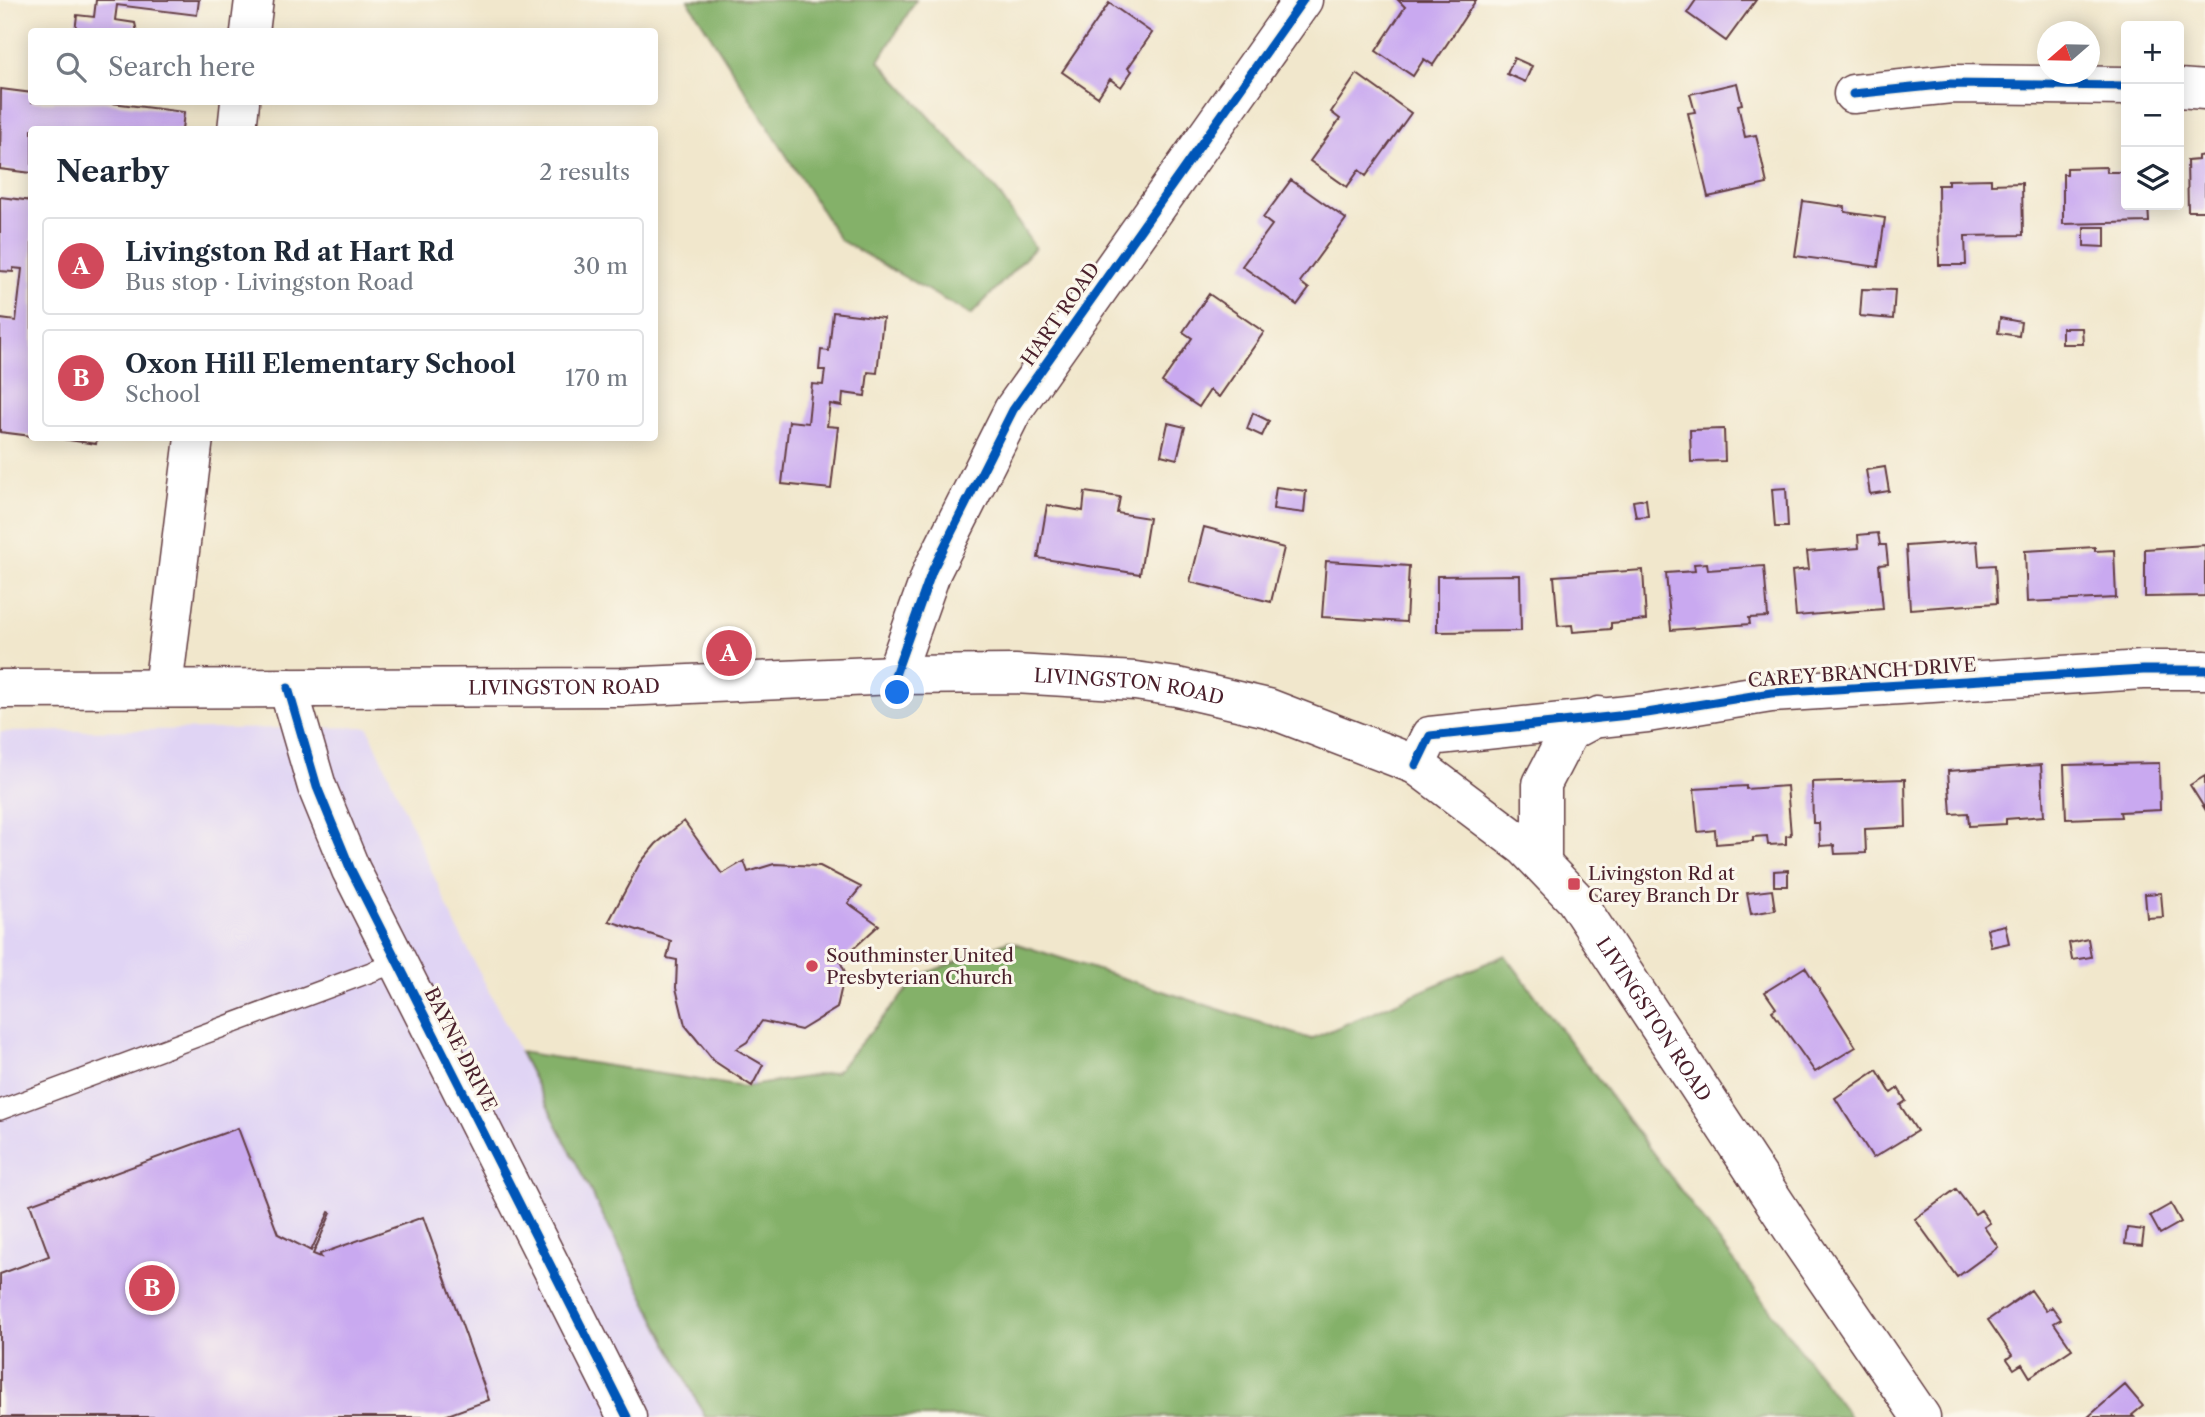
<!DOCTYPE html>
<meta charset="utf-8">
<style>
body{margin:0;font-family:"Libre Caslon Text",serif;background:#f6f6f7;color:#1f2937}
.controls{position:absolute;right:21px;top:21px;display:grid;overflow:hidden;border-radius:7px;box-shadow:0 4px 18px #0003}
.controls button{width:63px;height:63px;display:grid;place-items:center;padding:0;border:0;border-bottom:2px solid #e0e1e3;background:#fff;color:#1f2937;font:35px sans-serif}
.compass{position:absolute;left:2037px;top:21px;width:63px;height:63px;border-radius:50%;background:#fff;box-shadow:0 4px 18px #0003;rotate:250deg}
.you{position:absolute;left:898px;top:693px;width:24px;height:24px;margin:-18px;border:5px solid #fff;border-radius:50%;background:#1a73e8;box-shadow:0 0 0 10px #1a73e833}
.badge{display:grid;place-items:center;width:46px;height:46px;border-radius:50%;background:#d1495b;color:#fff;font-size:23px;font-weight:700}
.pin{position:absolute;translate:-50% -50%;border:4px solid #fff;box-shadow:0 2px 7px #0006}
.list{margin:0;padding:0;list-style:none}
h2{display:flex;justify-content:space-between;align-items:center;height:91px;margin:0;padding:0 28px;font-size:30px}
h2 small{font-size:23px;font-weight:400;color:#747a83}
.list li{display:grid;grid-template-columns:46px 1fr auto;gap:21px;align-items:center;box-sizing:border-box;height:98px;margin:0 14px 14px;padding:0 14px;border:2px solid #e0e1e3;border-radius:7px}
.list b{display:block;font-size:26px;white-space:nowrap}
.list p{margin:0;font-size:23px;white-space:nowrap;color:#747a83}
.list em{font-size:23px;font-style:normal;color:#747a83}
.icon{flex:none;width:38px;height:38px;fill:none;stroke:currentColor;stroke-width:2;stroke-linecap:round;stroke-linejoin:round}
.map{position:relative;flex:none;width:2205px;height:1417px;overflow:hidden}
.search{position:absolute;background:#fff;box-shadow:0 4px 18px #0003;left:28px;top:28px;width:630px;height:77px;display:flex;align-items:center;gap:18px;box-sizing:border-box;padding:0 24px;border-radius:7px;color:#747a83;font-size:26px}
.panel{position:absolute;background:#fff;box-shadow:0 4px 18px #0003;left:28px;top:126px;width:630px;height:315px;border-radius:7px}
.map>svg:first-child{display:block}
.built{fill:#e0d4f4}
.forest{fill:#84b169;stroke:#67684a;stroke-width:2}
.building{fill:#c9a9f0}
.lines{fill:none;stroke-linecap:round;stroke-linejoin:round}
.service-casing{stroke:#633d43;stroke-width:22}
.minor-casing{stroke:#633d43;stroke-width:41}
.secondary-casing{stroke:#633d43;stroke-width:41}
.service{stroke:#fff;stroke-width:19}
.minor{stroke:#fff;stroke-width:38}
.secondary{stroke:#fff;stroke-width:38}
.cycleway-casing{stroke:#fbf7ec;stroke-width:13}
.cycleway{stroke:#0057b8;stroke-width:9}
.poi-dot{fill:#d1495b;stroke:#fbf7ec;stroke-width:2.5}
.labels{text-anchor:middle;stroke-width:6;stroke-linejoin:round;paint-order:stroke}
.street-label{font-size:19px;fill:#4a1f2b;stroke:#fbf7ec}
.poi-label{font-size:19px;fill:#4a1f2b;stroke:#fbf7ec;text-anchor:start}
</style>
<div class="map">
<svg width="2205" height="1417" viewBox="0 0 2205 1417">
<rect width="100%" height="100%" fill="#fbf7ec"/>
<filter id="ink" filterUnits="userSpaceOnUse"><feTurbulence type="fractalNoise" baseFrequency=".0143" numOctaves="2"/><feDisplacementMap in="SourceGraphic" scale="14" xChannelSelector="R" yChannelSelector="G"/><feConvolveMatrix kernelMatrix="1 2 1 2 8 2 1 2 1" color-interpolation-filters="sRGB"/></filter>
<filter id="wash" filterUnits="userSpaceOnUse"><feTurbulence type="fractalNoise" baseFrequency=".00686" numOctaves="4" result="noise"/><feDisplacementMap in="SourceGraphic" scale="28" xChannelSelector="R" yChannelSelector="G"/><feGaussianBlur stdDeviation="1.57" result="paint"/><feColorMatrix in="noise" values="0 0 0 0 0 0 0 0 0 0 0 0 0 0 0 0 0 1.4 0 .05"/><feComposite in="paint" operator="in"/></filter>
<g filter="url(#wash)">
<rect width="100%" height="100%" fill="#f1e7cc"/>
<path class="built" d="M368,727L457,928L705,1417H0V732Z"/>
<path class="forest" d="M688,0H916L879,61L997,191L1035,248L971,315L840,240Z
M1008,941L1311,1039L1505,955L1850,1417H705L520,1052L744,1087L836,1072L919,976Z"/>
<g id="blocks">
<path class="building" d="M96,0H199L197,15L117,5L115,20L135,23L137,32H75L77,15L94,17Z
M1398,0H1476L1433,65L1424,59L1413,76L1376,51L1405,7Z
M1696,0H1756L1726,41L1687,13Z
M1109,3L1152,33L1128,68L1132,71L1121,87L1110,79L1098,97L1062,72Z
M1514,58L1532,66L1525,82L1507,74Z
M1357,74L1411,113L1366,176L1359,170L1347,187L1310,161L1340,119L1331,112Z
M1737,83L1742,104L1738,105L1745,137L1756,135L1767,184L1708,197L1688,113L1695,112L1690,94Z
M1,89L32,93V102H104L184,112L182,130H32V173L0,169Z
M2205,155V211H2188L2187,161L2198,160V156Z
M2106,167L2107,172H2126V205H2148L2149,222L2063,224V174H2067V168Z
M1991,179V184L2022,183L2023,235L1965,236L1966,265H1939L1938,185H1948V180Z
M1291,180L1346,219L1300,282L1309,289L1297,305L1242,266L1272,225L1263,218Z
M0,197L32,201V436L0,432V319L16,321L22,269L13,268V272L0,271Z
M1803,201L1845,207V212L1885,218L1878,267L1795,256Z
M2084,227H2105V247L2084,246Z
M1862,289L1895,290L1893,319L1860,316Z
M1209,294L1264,332L1219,397L1210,390L1199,407L1162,382L1192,338L1183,332Z
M833,312L883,318L877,373L868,372L865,396L843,393L842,406L830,404L827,426L838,427L831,489L782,484L789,421L808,423L812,384L823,385L825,370H819L821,350L829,351Z
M2000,318L2021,322L2019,336L1998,333Z
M2062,328H2082L2083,344H2062Z
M1253,413L1269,421L1262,436L1247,429Z
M1168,423L1185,427L1177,459L1161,455Z
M1724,429L1725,461L1691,462L1690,430Z
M56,438H97L96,444Z
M1885,467L1889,491L1870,494L1866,470Z
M1276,487L1306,491L1304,513L1273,509Z
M1786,488L1788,527H1775L1772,489Z
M1085,492L1120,497L1117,513L1149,518L1140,574L1038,558L1047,505L1083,511Z
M1646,499L1648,516L1636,517L1633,501Z
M1204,527L1284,548L1271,602L1190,582Z
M1878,533L1880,545H1886L1888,564L1879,565L1883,609L1796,616L1792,571L1809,569L1807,552L1859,548L1858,535Z
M1977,541L1979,566L1995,565L1997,603L1910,609L1906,546Z
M2205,545V596L2145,597V549Z
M2095,547V551L2114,550L2116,598L2027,602L2025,551Z
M1326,561L1409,566L1406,622L1322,617Z
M1707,563L1708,570L1764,566L1768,617L1749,618L1750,624L1671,630L1666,573L1695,571L1694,564Z
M1643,570L1646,620L1611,623V629L1573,632L1572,625L1558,626L1554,576Z
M1520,575L1521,631L1437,632V576Z
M2159,763L2160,810L2120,812L2121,817L2066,819L2064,765Z
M2041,765L2044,816L2006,819V824L1969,826L1968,813L1951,814L1948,771Z
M2205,776V809L2190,785Z
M1905,779L1906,827L1865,829L1866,853L1835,854L1834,845L1820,846L1819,823H1813L1812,782Z
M1746,786V789L1787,786L1791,835L1786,836V844L1768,845L1767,836L1753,837V841L1716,844L1715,830L1698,832L1694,789Z
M684,821L722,874L744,861L748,872L774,864L820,866L861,887L848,903L879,925L840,961L845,972L837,1008L801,1030L762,1021L747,1042L736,1049L763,1065L752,1086L714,1061L685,1025L676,988L677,960L667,958L671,941L609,921L640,863L656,844Z
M1788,870V886H1774V871Z
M1772,890L1775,910L1751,914L1747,893Z
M2161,893L2163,917L2147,918L2145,894Z
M2005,925L2009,943L1991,947L1987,929Z
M2088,939L2091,957L2072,960L2069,943Z
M1805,967L1856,1047L1815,1072L1772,1011L1776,1008L1765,992Z
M1877,1070L1891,1093L1898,1088L1906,1101L1900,1105L1917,1131L1873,1158L1835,1098Z
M238,1128L278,1234L311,1251L329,1212L331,1213L313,1254L321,1257L320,1254L423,1217L489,1400L442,1417H0V1274L49,1256L30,1204Z
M1956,1189L1975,1214L1981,1210L1990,1223L1984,1227L1998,1247L1957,1277L1915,1219Z
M2171,1204L2181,1222L2160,1234L2150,1216Z
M2127,1228L2144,1230L2142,1246L2125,1244Z
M2031,1290L2046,1311L2052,1307L2061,1319L2054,1323L2072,1349L2030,1377L2022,1364L2014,1369L2007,1359L2012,1355L1988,1320Z
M2125,1385L2143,1406L2132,1415L2134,1417H2088Z"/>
</g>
</g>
<g filter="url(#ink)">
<use href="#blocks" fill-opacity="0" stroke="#633d43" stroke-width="2"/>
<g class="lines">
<g class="service-casing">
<path id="service" d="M0,1110L398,962"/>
</g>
<g class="minor-casing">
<path id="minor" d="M250,32L254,0
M2179,88L2205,90
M1853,94L1951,84L2126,86
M237,130L240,102
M895,675L932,571L1013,410L1303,0
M163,688L194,438
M288,688L317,787L351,870L627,1417
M1416,765L1430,736L1647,713L1771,693L2143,670H2205"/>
</g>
<g class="secondary-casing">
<g id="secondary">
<path id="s1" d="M0,689L621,687L895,675L1015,674L1135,681L1177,687L1268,708L1416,765L1525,847L1575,899L1797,1236L1921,1417"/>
<path d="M1542,864V784L1569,732L1599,716"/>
</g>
</g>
<use href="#service" class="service"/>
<use href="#minor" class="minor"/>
<use href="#secondary" class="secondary"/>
<g class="cycleway-casing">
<path id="cycleway" d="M1853,94L1951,84L2126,86
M895,675L932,571L1013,410L1303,0
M288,688L317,787L351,870L627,1417
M1416,765L1430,736L1647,713L1771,693L2143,670H2205"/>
</g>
<use href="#cycleway" class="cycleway"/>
</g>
</g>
<g class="poi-dot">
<rect x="1567" y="877" width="14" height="14" rx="3.5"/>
<circle cx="812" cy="966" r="7"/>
</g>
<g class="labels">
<g class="street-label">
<text transform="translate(1060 314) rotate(-55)" y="7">HART ROAD</text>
<text transform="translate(1862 672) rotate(-4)" y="7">CAREY BRANCH DRIVE</text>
<text dy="7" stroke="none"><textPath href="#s1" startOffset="564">LIVINGSTON ROAD</textPath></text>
<text dy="7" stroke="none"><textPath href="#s1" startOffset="1130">LIVINGSTON ROAD</textPath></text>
<text dy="7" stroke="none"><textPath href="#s1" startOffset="1782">LIVINGSTON ROAD</textPath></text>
<text transform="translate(461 1049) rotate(63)" y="7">BAYNE DRIVE</text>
</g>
<g class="poi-label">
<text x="1588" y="880">Livingston Rd at<tspan x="1588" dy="22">Carey Branch Dr</tspan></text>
<text x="826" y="962">Southminster United<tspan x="826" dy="22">Presbyterian Church</tspan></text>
</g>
</g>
</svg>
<div class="controls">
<button>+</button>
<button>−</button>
<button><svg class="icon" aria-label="layers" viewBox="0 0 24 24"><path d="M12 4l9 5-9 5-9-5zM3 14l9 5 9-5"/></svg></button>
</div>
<svg class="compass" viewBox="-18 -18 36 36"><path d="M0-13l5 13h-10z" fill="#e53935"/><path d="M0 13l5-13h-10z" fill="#747a83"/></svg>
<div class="you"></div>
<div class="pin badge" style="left:729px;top:653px">A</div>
<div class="pin badge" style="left:152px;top:1288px">B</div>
<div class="search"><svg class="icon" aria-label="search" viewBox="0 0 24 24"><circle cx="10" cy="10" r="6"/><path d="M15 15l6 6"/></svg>Search here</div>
<section class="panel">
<h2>Nearby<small>2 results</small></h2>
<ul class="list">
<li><span class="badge">A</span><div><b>Livingston Rd at Hart Rd</b><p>Bus stop · Livingston Road</p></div><em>30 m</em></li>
<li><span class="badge">B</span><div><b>Oxon Hill Elementary School</b><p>School</p></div><em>170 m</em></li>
</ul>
</section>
</div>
